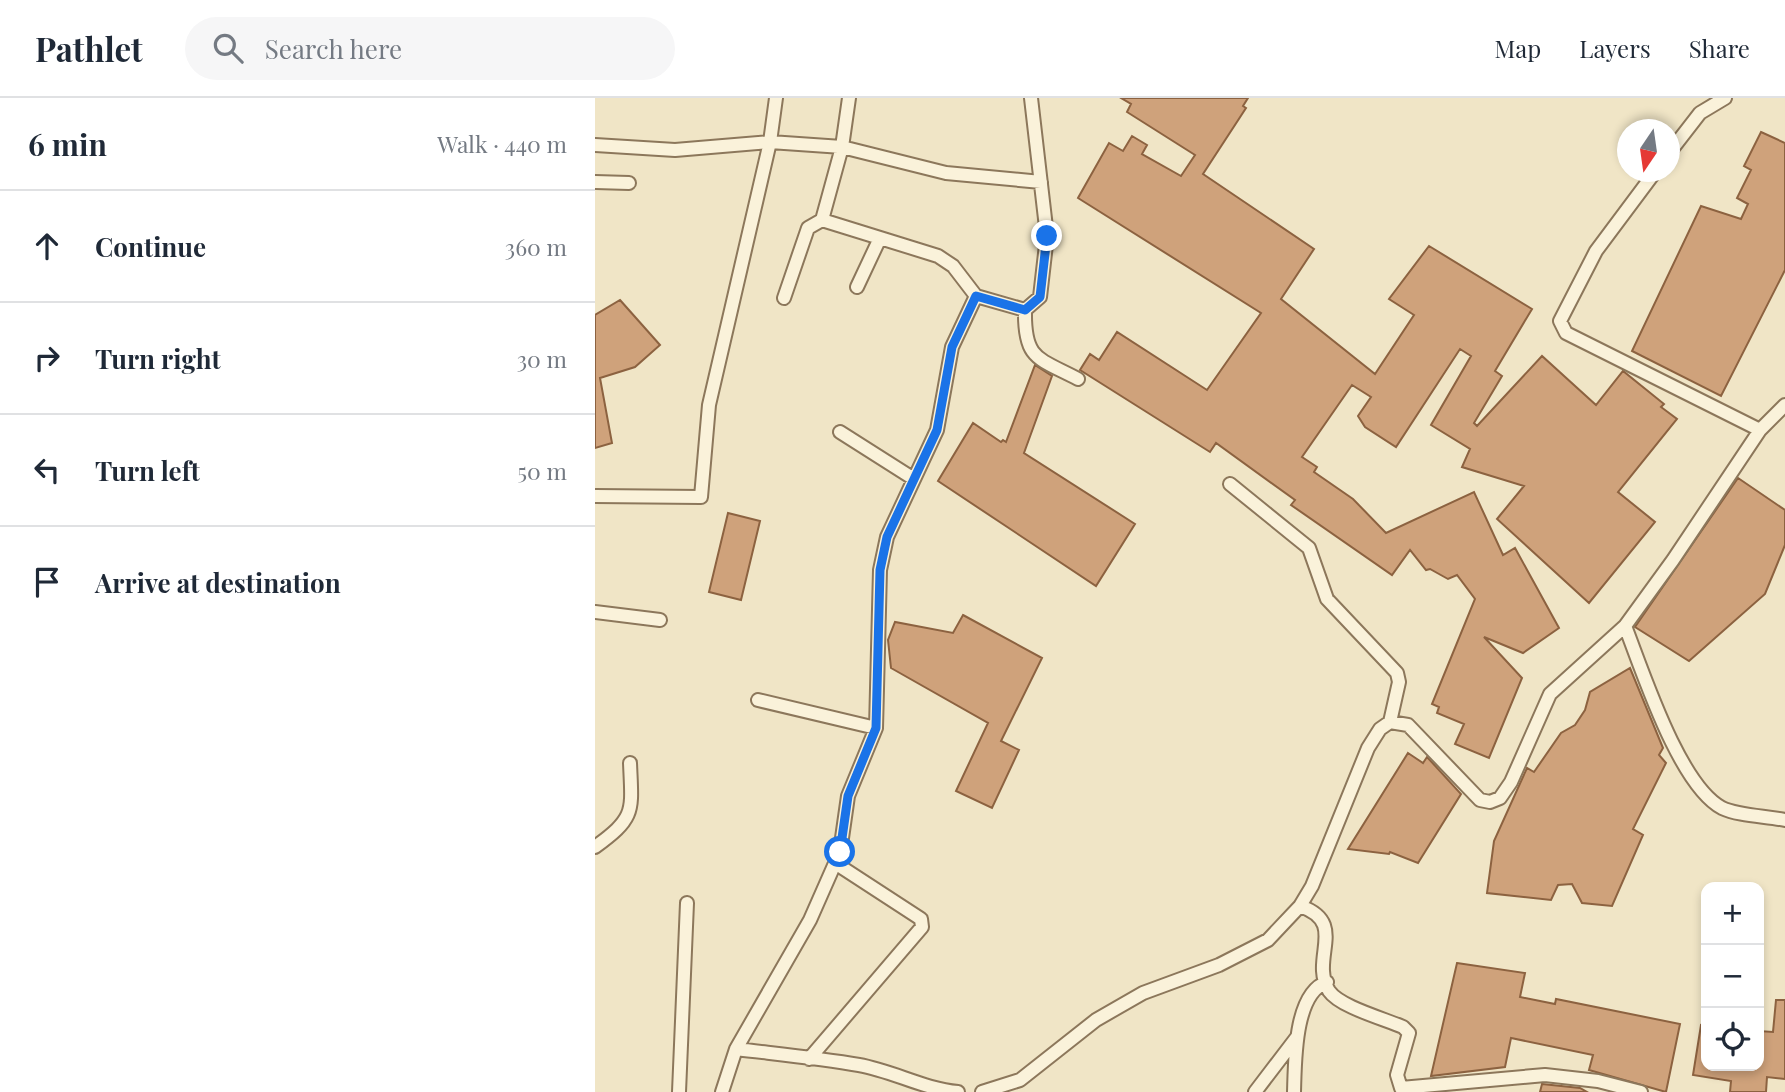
<!DOCTYPE html>
<meta charset="utf-8">
<style>
body{margin:0;font-family:"Playfair Display",serif;background:#f6f6f7;color:#1f2937}
.controls{position:absolute;right:21px;bottom:21px;display:grid;overflow:hidden;border-radius:14px;box-shadow:0 4px 10px #0003}
.controls button{width:63px;height:63px;display:grid;place-items:center;padding:0;border:0;border-bottom:2px solid #e0e1e3;background:#fff;color:#1f2937;font:35px sans-serif}
.compass{position:absolute;left:1022px;top:21px;width:63px;height:63px;border-radius:50%;background:#fff;box-shadow:0 4px 10px #0003;rotate:193deg}
.stop{position:absolute;width:21px;height:21px;margin:-16px;border:5px solid #1a73e8;border-radius:50%;background:#fff}
.stop.end{background:#1a73e8;border-color:#fff;box-shadow:0 2px 7px #0008}
.list{margin:0;padding:0;list-style:none}
h2{display:flex;justify-content:space-between;align-items:center;height:91px;margin:0;padding:0 28px;font-size:30px}
h2 small{font-size:23px;font-weight:400;color:#747a83}
.list li{display:grid;grid-template-columns:46px 1fr auto;gap:21px;align-items:center;box-sizing:border-box;height:112px;padding:0 28px;border-top:2px solid #e0e1e3}
.list b{display:block;font-size:26px;white-space:nowrap}
.list em{font-size:23px;font-style:normal;color:#747a83}
.icon{flex:none;width:38px;height:38px;fill:none;stroke:currentColor;stroke-width:2;stroke-linecap:round;stroke-linejoin:round}
.map{position:relative;flex:none;width:1190px;height:994px;overflow:hidden}
header{display:flex;align-items:center;gap:42px;box-sizing:border-box;height:98px;padding:0 35px;background:#fff;border-bottom:2px solid #e0e1e3}
header strong{font-size:33px}
nav{display:flex;gap:38px;margin-inline-start:auto;font-size:24px}
.search{width:490px;height:63px;background:#f6f6f7;display:flex;align-items:center;gap:18px;box-sizing:border-box;padding:0 24px;border-radius:38px;color:#747a83;font-size:26px}
main{display:flex}
aside{flex:1;background:#fff}
.map>svg:first-child{display:block}
.building{fill:#cfa27b;stroke:#8c6240;stroke-width:2}
.lines{fill:none;stroke-linecap:round;stroke-linejoin:round}
.minor-casing{stroke:#8c775b;stroke-width:16}
.minor{stroke:#faf2da;stroke-width:12}
.route{stroke:#1a73e8;stroke-width:9}
</style>
<header>
<strong>Pathlet</strong>
<div class="search"><svg class="icon" aria-label="search" viewBox="0 0 24 24"><circle cx="10" cy="10" r="6"/><path d="M15 15l6 6"/></svg>Search here</div>
<nav><a>Map</a><a>Layers</a><a>Share</a></nav>
</header>
<main>
<aside>
<h2>6 min<small>Walk · 440 m</small></h2>
<ul class="list">
<li><svg class="icon" aria-label="ahead" viewBox="0 0 24 24"><path d="M12 20V5M6 11l6-6 6 6"/></svg><div><b>Continue</b></div><em>360 m</em></li>
<li><svg class="icon" aria-label="right" viewBox="0 0 24 24"><path d="M7 20v-9h11M14 6l5 5-5 5"/></svg><div><b>Turn right</b></div><em>30 m</em></li>
<li><svg class="icon" aria-label="left" viewBox="0 0 24 24"><path d="M17 20v-9H6M10 6l-5 5 5 5"/></svg><div><b>Turn left</b></div><em>50 m</em></li>
<li><svg class="icon" aria-label="arrive" viewBox="0 0 24 24"><path d="M6 21V4h12l-3 4 3 4H6"/></svg><div><b>Arrive at destination</b></div></li>
</ul>
</aside>
<div class="map">
<svg width="1190" height="994" viewBox="0 0 1190 994">
<rect width="100%" height="100%" fill="#f0e5c6"/>
<path class="building" d="M526,0H653L648,8L651,10L608,76L719,151L686,201L780,276L819,217L794,201L834,148L937,211L900,273L907,278L879,325L882,328L947,258L1001,307L1028,273L1069,306L1066,309L1082,321L1023,394L1060,424L994,505L902,421L929,388L867,369L875,351L836,327L876,258L865,251L801,349L770,329L763,318L776,299L757,287L707,359L722,369L719,374L758,401L791,435L879,394L908,457L920,450L964,530L928,555L889,539L927,580L894,660L860,646L869,626L842,615L844,609L837,606L880,501L862,477L853,481L835,471L831,472L815,452L797,477L696,407L700,402L621,345L615,354L485,272L495,256L504,262L522,234L612,292L666,215L483,100L514,45L528,53L537,38L552,47L547,56L586,78L600,57L532,14L536,6Z
M1166,34L1190,45V172L1126,298L1037,253L1106,108L1146,121L1153,106L1142,100L1156,72L1149,68Z
M25,202L65,247L40,269L5,280L17,345L0,350V217Z
M440,267L457,278L429,355L540,426L501,488L343,383L378,325L406,344L408,342L411,344Z
M1143,380L1190,412V447L1170,496L1094,563L1040,529Z
M133,415L165,423L146,502L114,494Z
M368,517L447,560L406,643L424,652L397,710L361,693L393,625L296,570L293,542L300,524L358,535Z
M1035,570L1068,650L1064,657L1071,665L1038,731L1048,737L1017,808L987,805L977,786L963,787L956,802L892,795L899,743L932,670L939,674L966,635L980,627L990,612L995,594Z
M813,655L828,665L832,659L866,696L823,765L795,754L794,756L753,751Z
M862,865L930,875L925,899L960,906L961,901L1085,926L1071,994L994,972L998,957L916,940L910,969L836,978Z
M1181,902H1190V981L1172,979L1171,994H1135L1136,983L1098,977L1106,927L1111,928V968H1164V933L1178,934Z
M947,986L985,990L992,994H945Z"/>
<g class="lines">
<g class="minor-casing">
<path id="minor" d="M181,0L175,44L247,49L254,0
M0,47L80,52L175,44L114,307L106,399L0,398
M1074,55L1105,15L1130,0
M1060,74L1001,153L965,223L971,235L1165,332
M0,84L34,85
M262,189L285,140
M381,198L358,168L343,158L227,122L247,49L351,75L446,84
M189,200L213,130L227,122
M430,212C429,262 443,260 483,281
M1190,307L1165,332L1078,462L1030,528C1048,574 1084,687 1127,710C1144,718 1171,718 1190,722
M245,334L319,381
M635,386L714,450L732,501L802,575L804,584L795,624
M0,514L65,522
M163,602L281,630
M0,749C41,719 37,714 35,665
M705,808C754,825 714,860 734,893C745,909 790,921 808,929L814,935L802,977L806,990L950,977L1003,983L1046,994
M141,951C182,956 224,960 264,967C298,973 329,991 363,994
M214,961L327,829L326,821L240,765
M84,994L92,805
M127,994L141,951L215,822L245,754L253,698L281,630L285,472L292,439L342,332L357,249L381,198L430,212L445,199L452,138L436,0
M387,994L425,982L501,922L548,895L624,867L673,842L705,808L717,788L773,650L785,631L795,624L813,627L885,702L895,704L905,700L916,684L955,596L1030,528
M660,994L702,939
M699,994C700,964 699,895 732,884"/>
</g>
<use href="#minor" class="minor"/>
</g>
<g class="lines">
<path class="route" d="M245,754L253,698L281,630L285,472L292,439L342,332L357,249L381,198L430,212L445,199L452,138"/>
</g>
</svg>
<div class="controls">
<button>+</button>
<button>−</button>
<button><svg class="icon" aria-label="locate" viewBox="0 0 24 24"><circle cx="12" cy="12" r="6"/><path d="M12 2v4M12 18v4M2 12h4M18 12h4"/></svg></button>
</div>
<svg class="compass" viewBox="-18 -18 36 36"><path d="M0-13l5 13h-10z" fill="#e53935"/><path d="M0 13l5-13h-10z" fill="#747a83"/></svg>
<div class="stop" style="left:245px;top:754px"></div>
<div class="stop end" style="left:452px;top:138px"></div>
</div>
</main>
